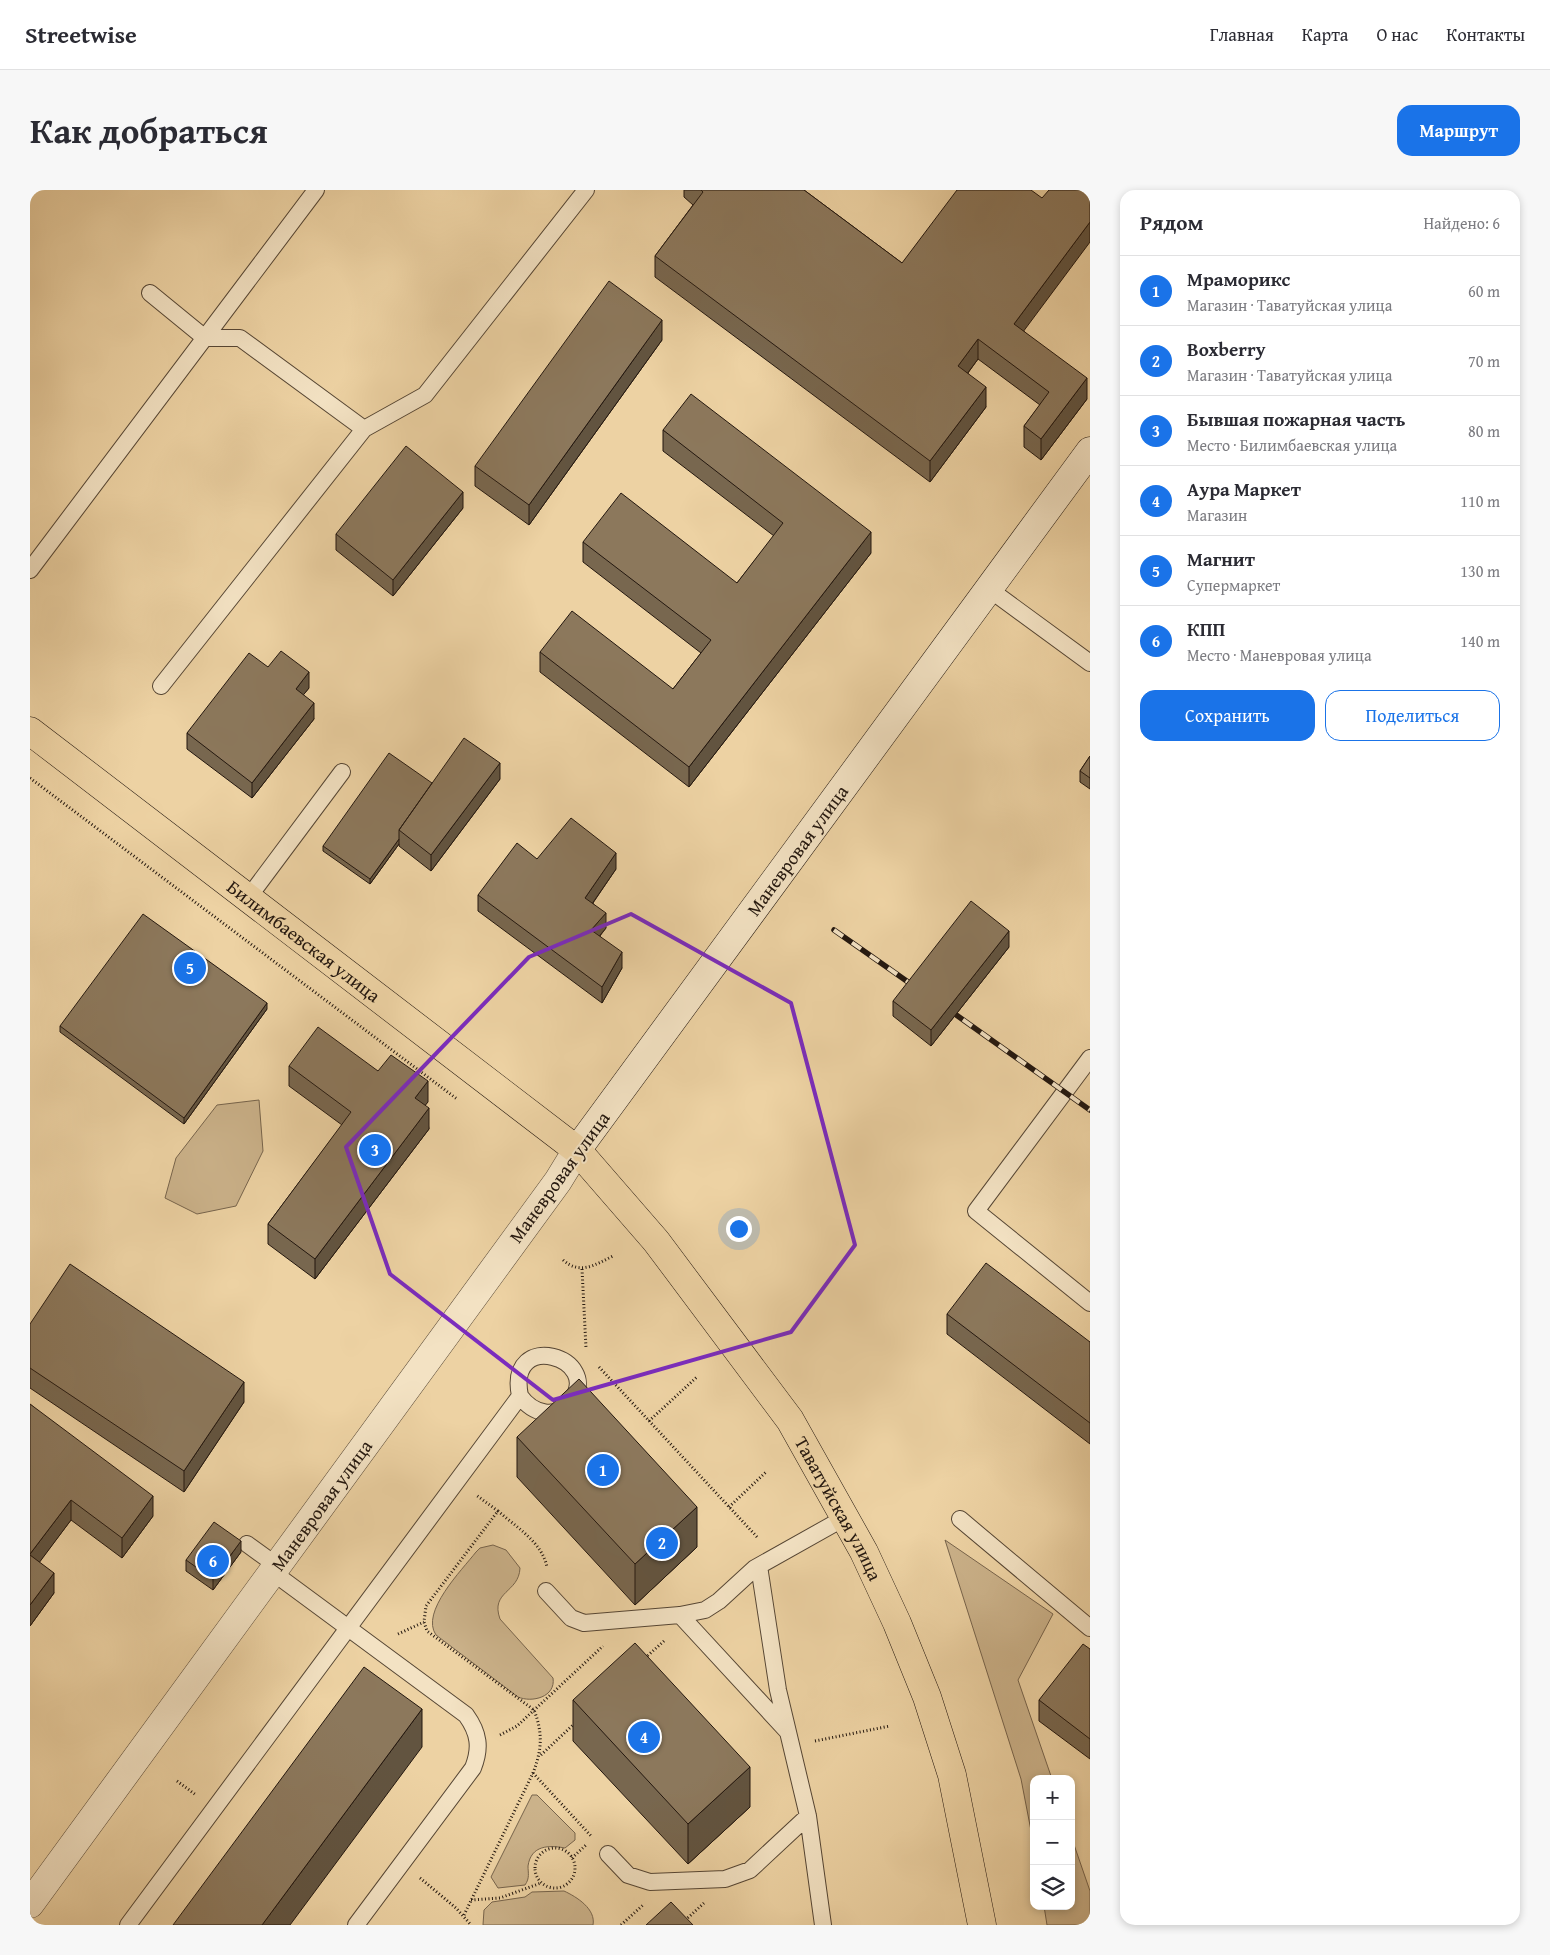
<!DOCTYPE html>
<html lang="ru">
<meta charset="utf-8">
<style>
body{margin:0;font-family:"Gentium Book Plus",serif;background:#f7f7f7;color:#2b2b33}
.controls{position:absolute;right:15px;bottom:15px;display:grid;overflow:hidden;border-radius:10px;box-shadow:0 2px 8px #0003}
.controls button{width:45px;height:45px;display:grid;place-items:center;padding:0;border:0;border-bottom:1px solid #e1e1e2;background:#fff;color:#2b2b33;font:25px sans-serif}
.you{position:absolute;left:708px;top:1038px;width:18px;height:18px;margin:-12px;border:4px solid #fff;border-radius:50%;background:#1a73e8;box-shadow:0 0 0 8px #1a73e833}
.badge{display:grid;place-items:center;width:32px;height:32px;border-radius:50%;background:#1a73e8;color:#fff;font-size:16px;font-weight:700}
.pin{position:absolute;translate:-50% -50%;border:2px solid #fff;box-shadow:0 1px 5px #0006}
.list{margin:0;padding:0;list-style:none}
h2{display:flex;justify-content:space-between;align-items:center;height:65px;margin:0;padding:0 20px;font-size:21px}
h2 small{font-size:16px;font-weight:400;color:#7c7c81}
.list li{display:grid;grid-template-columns:32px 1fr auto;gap:15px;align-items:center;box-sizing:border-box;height:70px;padding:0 20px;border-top:1px solid #e1e1e2}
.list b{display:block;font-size:19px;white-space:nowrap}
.list p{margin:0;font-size:16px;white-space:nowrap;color:#7c7c81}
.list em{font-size:16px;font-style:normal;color:#7c7c81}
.actions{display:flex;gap:10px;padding:15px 20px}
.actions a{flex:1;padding:11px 0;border:1px solid #1a73e8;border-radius:15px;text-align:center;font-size:18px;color:#1a73e8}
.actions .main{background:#1a73e8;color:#fff}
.icon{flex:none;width:28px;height:28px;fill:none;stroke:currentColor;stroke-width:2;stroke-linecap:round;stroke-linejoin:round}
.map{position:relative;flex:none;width:1060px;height:1735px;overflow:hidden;border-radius:15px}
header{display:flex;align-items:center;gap:30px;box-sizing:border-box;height:70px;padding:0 25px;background:#fff;border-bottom:1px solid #e1e1e2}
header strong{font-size:24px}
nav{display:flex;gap:28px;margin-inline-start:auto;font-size:18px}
.intro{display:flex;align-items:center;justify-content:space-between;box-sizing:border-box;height:120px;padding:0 30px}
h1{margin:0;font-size:35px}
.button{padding:12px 22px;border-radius:15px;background:#1a73e8;color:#fff;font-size:18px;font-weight:700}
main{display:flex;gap:30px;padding:0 30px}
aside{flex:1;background:#fff;border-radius:15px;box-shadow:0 2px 8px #0003}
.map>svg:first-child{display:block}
.green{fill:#cbb28a;stroke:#77644c}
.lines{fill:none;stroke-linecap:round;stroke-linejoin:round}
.service-casing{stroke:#564634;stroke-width:18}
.tertiary-casing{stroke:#564634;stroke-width:29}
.secondary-casing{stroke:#23170f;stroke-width:29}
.primary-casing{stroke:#23170f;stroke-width:29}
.path{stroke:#23170f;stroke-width:3;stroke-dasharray:1 2.5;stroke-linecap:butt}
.service{stroke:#f3e2c3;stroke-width:16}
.tertiary{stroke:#f3e2c3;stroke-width:28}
.secondary{stroke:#f3e2c3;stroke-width:28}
.primary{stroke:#edd2a3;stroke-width:28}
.rail-casing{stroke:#23170f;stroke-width:5.5}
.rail{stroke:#f3e2c3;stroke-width:4;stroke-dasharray:11;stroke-linecap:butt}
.wall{fill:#78674f;stroke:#23170f}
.shaded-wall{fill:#625440;stroke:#23170f}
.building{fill:#8c785c;stroke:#23170f}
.marked{fill:none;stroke:#7b2cbf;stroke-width:4;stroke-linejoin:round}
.labels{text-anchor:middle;stroke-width:4;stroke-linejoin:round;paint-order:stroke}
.street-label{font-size:19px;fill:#23170f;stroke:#f3e2c3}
</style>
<header>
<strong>Streetwise</strong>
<nav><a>Главная</a><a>Карта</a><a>О нас</a><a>Контакты</a></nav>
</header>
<div class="intro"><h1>Как добраться</h1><a class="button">Маршрут</a></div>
<main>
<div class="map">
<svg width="1060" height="1735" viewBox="0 0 1060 1735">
<rect width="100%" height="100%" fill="#edd2a3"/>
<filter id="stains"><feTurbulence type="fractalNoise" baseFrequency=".004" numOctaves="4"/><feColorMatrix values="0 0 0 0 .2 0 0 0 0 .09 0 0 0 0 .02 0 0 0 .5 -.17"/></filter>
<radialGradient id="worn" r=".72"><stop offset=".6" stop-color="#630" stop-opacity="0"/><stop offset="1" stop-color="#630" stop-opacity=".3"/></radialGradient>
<path class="green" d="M229,910L233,961L206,1016L167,1024L135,1008L146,968L187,915Z
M915,1350L1023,1424L988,1490L1022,1589H1004V1656L991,1589Z
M463,1355L476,1360L490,1378C489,1403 460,1401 470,1429L523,1488C526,1507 502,1513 488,1507L406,1445C390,1422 432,1380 446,1362L450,1358Z
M502,1605H507L545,1643V1650L535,1658C519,1655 501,1655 498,1676C498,1683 500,1688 495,1695L468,1698L461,1687Z
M1041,1646L1060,1701V1735H1017L1014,1716H1041Z
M534,1701C547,1707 566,1719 563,1735H453L454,1720L462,1712L495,1707L502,1702Z"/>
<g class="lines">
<g class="service-casing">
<path id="service" d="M120,103L175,148H210L334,239
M0,380L286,0
M959,399L1060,473
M131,496L334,239L395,205L556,0
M218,708L312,582
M1060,868L946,1021L1060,1113
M930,1329L1060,1438
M217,1354L246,1375
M729,1376L748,1500L778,1626L793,1735
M241,1381L436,1525C449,1543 451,1558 443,1578L326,1735
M516,1401L541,1428L554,1433L650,1425L675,1420L689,1411L725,1378L816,1327
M650,1425L757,1541
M578,1664L598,1685L620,1692L695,1689L720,1680L778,1626
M98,1735L490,1206C476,1138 574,1168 541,1211C526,1230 503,1224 490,1206"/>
</g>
<g class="tertiary-casing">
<g id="tertiary">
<path id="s1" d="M0,1714L528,991L547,960"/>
</g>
</g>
<g class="secondary-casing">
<g id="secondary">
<path id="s2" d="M547,960L1060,261"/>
</g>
</g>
<g class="primary-casing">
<g id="primary">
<path id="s3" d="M0,541L547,960L626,1051L760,1230L834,1362L867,1433L897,1507L922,1585L952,1735"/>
</g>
</g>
<path class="path" d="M0,588L427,909
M533,1070C550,1085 565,1075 583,1066
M552,1079L556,1158
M569,1177L728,1348
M619,1231L668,1186
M699,1317L736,1282
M468,1321C486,1337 512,1352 517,1377
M368,1444L394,1432
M615,1468L634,1451
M470,1545L487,1536L573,1456
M785,1551L860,1536
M511,1565L544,1534
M503,1583L562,1647
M147,1591L166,1605
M505 1678a20 20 0 1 1 40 0a20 20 0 1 1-40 0Z
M542,1668L556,1655
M390,1688L426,1718L441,1735
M441,1710L470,1708L511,1693
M434,1725L503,1583C512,1560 513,1543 504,1520L397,1441L394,1432L396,1416L468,1321L446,1305
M591,1735L613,1715
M650,1735L674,1713"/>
<use href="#service" class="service"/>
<use href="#tertiary" class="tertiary"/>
<use href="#secondary" class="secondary"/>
<use href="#primary" class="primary"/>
<g class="rail-casing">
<path id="rail" d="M804,740L888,799
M915,817L1060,920"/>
</g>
<use href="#rail" class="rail"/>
</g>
<path class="wall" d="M654,0H774L872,73L994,141L1057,209L1011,270L994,257V236L1010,215L948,169L938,183L956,217L900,292L625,87V66L663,15L654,7Z
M632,150L499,335L445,296V276Z
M633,240L841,363L659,597L510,482V462L643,499L671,463L553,372V352L707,393L744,346L633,261Z
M433,318L363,406L306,360V344Z
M238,477L279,498L273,505L284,529L222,608L157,559V543Z
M1060,566V599L1050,592V581Z
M470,589L401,681L369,656V654L340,694L293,661V656L402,593Z
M507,669L586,679L563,713L576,738L570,746L592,778L572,813L448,721V705Z
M979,757L901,856L863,826V811Z
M237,819L154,934L30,842V836Z
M259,876L348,881L398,912L395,915L399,939L285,1089L238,1054V1034L312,935L259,896Z
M917,1124L1060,1152V1254L917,1144Z
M0,1134L214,1212L154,1302L0,1198Z
M0,1214L123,1326L92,1368L41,1330L9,1372L24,1403L0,1436Z
M487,1247L667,1357L605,1415L487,1287Z
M211,1362L183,1400L156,1381V1370Z
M1060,1459V1569L1009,1531V1510Z
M543,1510L720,1617L658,1674L543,1551Z"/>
<path class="shaded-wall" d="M1060,32V52L984,154V134Z
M632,130V150L499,335V315Z
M948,149V169L928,196V176Z
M1057,188V209L1011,270V249Z
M956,197V217L900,292V271Z
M433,302V318L363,406V390Z
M841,342V363L659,597V577Z
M279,482V498L266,514V499Z
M284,513V529L222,608V593Z
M470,573V589L401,681V665Z
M369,649V654L340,694V689Z
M586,663V679L555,724V708Z
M576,723V738L561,756V740Z
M979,741V757L901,856V840Z
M592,762V778L572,813V797Z
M237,813V819L154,934V928Z
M398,891V912L385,928V908Z
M399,918V939L285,1089V1069Z
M214,1192V1212L154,1302V1281Z
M123,1306V1326L92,1368V1348Z
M41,1310V1330L0,1385V1364Z
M667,1317V1357L605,1415V1374Z
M211,1351V1362L183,1400V1389Z
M24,1383V1403L0,1436V1415Z
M392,1519V1557L260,1735H232Z
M720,1577V1617L658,1674V1634Z"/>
<path class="building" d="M671,0H774L872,73L927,0H1001L1012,8L1019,0H1060V32L984,134L1057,188L1011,249L994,236L1019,202L948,149L928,176L956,197L900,271L625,66L673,2Z
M579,91L632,130L499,315L445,276Z
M661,204L841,342L659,577L510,462L542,421L643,499L681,450L553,352L591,303L707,393L753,333L633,240Z
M376,256L433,302L363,390L306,344Z
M251,461L279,482L266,499L284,513L222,593L157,543L219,463L238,477Z
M434,548L470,573L401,665L369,640Z
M359,563L402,593L369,640V649L340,689L293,656Z
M1060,566V588L1050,581Z
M541,628L586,663L555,708L576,723L561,740L592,762L572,797L448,705L487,653L507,669Z
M941,711L979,741L901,840L863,811Z
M113,724L237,813L154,928L30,836Z
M288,837L348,881L361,865L398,891L385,908L399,918L285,1069L238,1034L321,922L259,876Z
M956,1073L1060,1152V1233L917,1124Z
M40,1074L214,1192L154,1281L0,1178V1134Z
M549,1189L667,1317L605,1374L487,1247Z
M0,1214L123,1306L92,1348L41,1310L0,1364Z
M184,1332L211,1351L183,1389L156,1370Z
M0,1365L24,1383L0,1415Z
M605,1453L720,1577L658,1634L543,1510Z
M1053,1454L1060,1459V1549L1009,1510Z
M334,1477L392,1519L232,1735H143Z
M641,1712L663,1735H616Z"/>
<path class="marked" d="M601,724L761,813L825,1055L761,1142L523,1210L360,1084L316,957L499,767Z"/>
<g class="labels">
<g class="street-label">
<text dy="7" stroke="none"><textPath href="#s2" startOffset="372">Маневровая улица</textPath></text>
<text dy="7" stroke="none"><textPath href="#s3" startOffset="345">Билимбаевская улица</textPath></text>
<text transform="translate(529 987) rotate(-54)" y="7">Маневровая улица</text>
<text dy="7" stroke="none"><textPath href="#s1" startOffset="494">Маневровая улица</textPath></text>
<text dy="7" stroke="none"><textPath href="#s3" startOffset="1134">Таватуйская улица</textPath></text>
</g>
</g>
<rect width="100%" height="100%" filter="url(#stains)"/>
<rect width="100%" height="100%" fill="url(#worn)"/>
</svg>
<div class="controls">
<button>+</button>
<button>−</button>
<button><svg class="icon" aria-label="layers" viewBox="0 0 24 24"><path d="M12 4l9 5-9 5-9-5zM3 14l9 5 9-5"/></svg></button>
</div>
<div class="you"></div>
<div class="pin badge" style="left:573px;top:1280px">1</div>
<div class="pin badge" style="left:632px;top:1353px">2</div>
<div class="pin badge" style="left:345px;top:960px">3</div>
<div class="pin badge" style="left:614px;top:1547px">4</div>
<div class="pin badge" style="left:160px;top:778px">5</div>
<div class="pin badge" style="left:183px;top:1371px">6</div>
</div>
<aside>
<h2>Рядом<small>Найдено: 6</small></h2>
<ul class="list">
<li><span class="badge">1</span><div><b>Мраморикс</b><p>Магазин · Таватуйская улица</p></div><em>60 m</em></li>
<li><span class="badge">2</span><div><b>Boxberry</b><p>Магазин · Таватуйская улица</p></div><em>70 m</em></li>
<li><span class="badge">3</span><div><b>Бывшая пожарная часть</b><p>Место · Билимбаевская улица</p></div><em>80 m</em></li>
<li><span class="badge">4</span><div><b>Аура Маркет</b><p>Магазин</p></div><em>110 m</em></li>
<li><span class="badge">5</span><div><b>Магнит</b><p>Супермаркет</p></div><em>130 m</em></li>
<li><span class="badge">6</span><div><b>КПП</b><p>Место · Маневровая улица</p></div><em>140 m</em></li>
</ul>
<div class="actions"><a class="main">Сохранить</a><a>Поделиться</a></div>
</aside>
</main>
